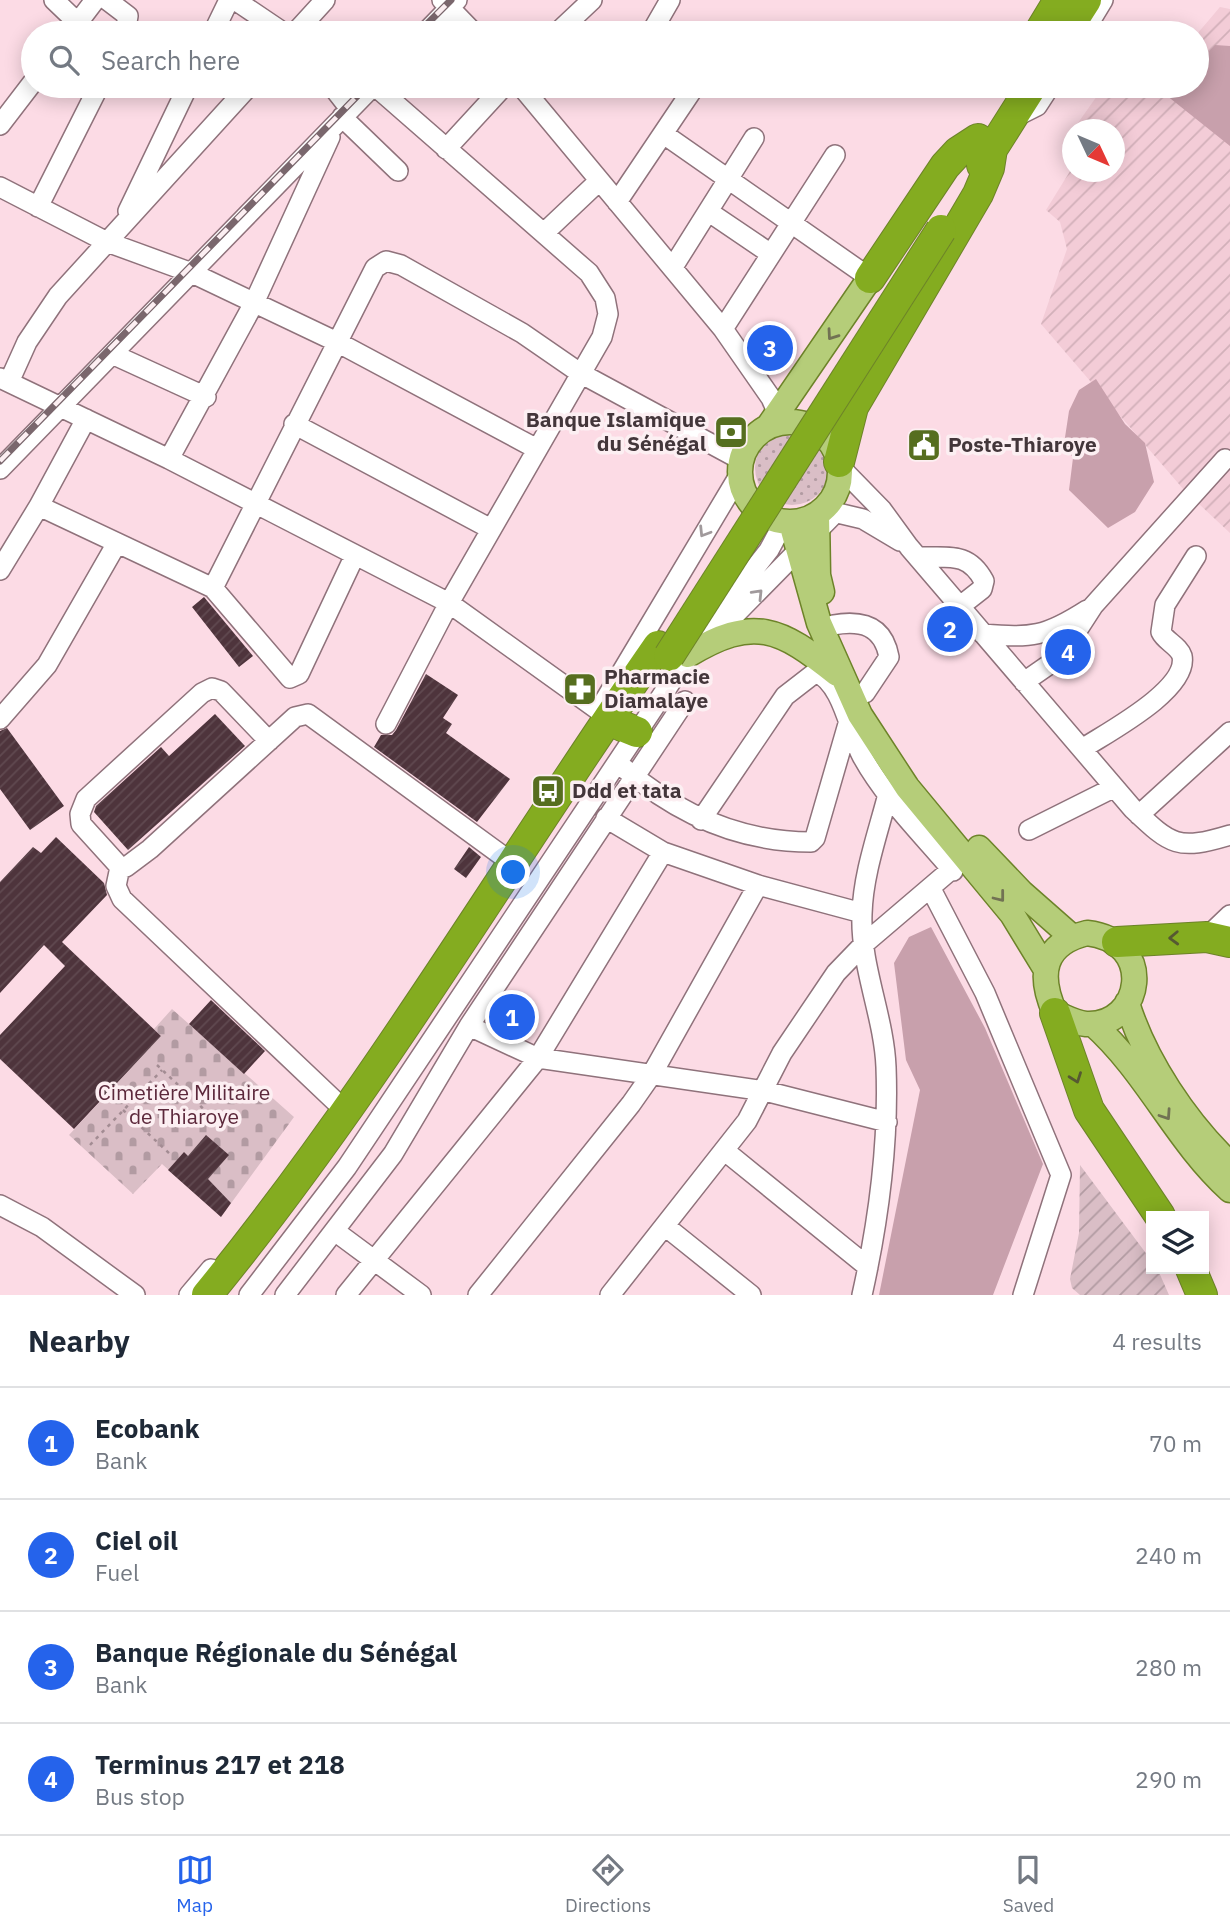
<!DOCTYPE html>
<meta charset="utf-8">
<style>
body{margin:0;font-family:"IBM Plex Sans",sans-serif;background:#f2f2f3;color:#1f2937}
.controls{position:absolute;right:21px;bottom:21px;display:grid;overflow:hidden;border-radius:0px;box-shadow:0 4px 18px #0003}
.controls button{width:63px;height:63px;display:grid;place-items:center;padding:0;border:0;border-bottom:2px solid #e0e1e3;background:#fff;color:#1f2937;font:35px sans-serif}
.compass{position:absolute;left:1062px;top:119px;width:63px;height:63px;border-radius:50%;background:#fff;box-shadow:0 4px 18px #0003;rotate:134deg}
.you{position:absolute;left:514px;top:873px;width:24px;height:24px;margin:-18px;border:5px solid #fff;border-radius:50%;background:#1a73e8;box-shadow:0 0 0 10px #1a73e833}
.badge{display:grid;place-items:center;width:46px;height:46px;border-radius:50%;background:#2563eb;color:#fff;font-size:23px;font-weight:700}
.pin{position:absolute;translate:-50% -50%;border:4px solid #fff;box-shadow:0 2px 7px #0006}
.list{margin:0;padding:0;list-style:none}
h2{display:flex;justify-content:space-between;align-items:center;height:91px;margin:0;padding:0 28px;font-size:30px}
h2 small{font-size:23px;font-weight:400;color:#747a83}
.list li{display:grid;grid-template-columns:46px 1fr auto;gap:21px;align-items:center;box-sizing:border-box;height:112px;padding:0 28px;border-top:2px solid #e0e1e3}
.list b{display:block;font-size:26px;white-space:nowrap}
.list p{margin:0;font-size:23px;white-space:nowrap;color:#747a83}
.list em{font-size:23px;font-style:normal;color:#747a83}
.icon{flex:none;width:38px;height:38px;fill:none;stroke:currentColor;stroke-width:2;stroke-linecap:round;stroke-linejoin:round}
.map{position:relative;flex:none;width:1230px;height:1295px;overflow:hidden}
.search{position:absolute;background:#fff;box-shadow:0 4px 18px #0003;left:21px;right:21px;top:21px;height:77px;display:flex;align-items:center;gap:18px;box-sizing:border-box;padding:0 24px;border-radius:38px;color:#747a83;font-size:26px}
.sheet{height:539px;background:#fff}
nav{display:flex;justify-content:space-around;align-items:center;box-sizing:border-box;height:98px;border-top:2px solid #e0e1e3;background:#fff;font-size:19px;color:#747a83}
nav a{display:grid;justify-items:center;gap:4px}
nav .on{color:#2563eb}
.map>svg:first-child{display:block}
.industrial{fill:url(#industrial-furrows)}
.grass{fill:url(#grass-dots)}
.cemetery{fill:url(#cemetery-stones)}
.garden{fill:url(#garden-furrows)}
.water{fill:#c8a0ac}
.building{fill:url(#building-hatch)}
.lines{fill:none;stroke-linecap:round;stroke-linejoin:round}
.minor-casing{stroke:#8f727b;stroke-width:22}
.major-casing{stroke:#6d8329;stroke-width:27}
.highway-casing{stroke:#6d8329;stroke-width:32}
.path{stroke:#a38c93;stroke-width:2.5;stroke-dasharray:3.5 5;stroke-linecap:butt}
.minor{stroke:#fff;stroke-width:19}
.major{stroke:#b5cd79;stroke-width:24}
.highway{stroke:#84ac20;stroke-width:30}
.rail-casing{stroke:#7a676d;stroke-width:7}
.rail{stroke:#fceff2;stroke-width:4.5;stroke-dasharray:13;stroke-linecap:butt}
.highway-bridge-casing{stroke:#6d8329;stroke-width:32;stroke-linecap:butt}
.highway-bridge{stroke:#84ac20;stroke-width:30}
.oneway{stroke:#717253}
.oneway2{stroke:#a19a9c}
.oneway3{stroke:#565932}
.labels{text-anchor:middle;stroke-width:7;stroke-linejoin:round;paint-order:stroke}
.poi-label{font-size:21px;font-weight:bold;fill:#43363a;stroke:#fceff2;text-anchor:start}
.park-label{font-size:21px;fill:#5c283b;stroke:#fceff2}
</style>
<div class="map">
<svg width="1230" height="1295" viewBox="0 0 1230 1295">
<defs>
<pattern id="industrial-furrows" width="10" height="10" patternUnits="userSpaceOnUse" patternTransform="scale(1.75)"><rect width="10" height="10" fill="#f3ccd7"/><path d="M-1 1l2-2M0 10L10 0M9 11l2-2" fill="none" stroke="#d2b0b9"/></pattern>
<pattern id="grass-dots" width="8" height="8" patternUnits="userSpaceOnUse" patternTransform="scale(1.75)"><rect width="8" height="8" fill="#dabec6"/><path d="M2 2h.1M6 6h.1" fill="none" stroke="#b29ba2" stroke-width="1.8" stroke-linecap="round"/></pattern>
<pattern id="cemetery-stones" width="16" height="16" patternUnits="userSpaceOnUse" patternTransform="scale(1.75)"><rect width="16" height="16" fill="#dabec6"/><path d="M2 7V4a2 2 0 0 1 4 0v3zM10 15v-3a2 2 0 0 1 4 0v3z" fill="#b29ba2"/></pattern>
<pattern id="garden-furrows" width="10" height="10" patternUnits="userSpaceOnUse" patternTransform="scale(1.75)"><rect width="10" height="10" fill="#dabec6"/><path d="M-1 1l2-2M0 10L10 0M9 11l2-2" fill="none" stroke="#b29ba2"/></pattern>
<pattern id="building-hatch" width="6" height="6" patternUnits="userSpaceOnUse" patternTransform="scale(1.75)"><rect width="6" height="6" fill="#4e343c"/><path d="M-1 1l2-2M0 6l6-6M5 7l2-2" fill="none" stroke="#604950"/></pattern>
</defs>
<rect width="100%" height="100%" fill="#fcdbe5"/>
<path class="industrial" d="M1220,7L1230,9V533L1184,490L1041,324L1067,249L1060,222L1046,210L1072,168V172H1114V130H1073L1104,86H1138L1145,94L1152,86H1197V34Z"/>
<path class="grass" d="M755 468a37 37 0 1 1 74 0a37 37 0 1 1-74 0Z"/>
<path class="cemetery" d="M172,1009L294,1117L221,1217L162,1164L133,1194L69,1135L161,1036L154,1029Z"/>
<path class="garden" d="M1080,1165L1151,1260V1269L1158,1270L1169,1295H1080L1072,1288L1070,1279L1079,1233Z"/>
<path class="water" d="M1215,45L1230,46V146L1166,95L1175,86H1197V64Z
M1096,379L1125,424L1145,443L1154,482L1135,512L1108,528L1069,490L1073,458L1064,444L1069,411L1079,390Z
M931,927L985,1028L1043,1164L993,1295H879L920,1090L906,1060L894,963L909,937Z"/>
<path class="building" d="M204,597L253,656L239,667L192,607Z
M426,674L458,695L443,718L452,724L446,733L510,779L477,822L374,747L381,735H392L396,730Z
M215,714L245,746L128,850L94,812L96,806L161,747L169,756Z
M7,728L64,806L30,830L0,789V731Z
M56,837L104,883L107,895L62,942L161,1036L74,1129L0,1059V1035L65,966L44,945L0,993V882L33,847L41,853Z
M469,847L481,857L466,878L454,869Z
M211,1000L265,1051L244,1074L189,1024Z
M206,1135L229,1155L208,1179L231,1203L221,1217L168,1170L184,1152L188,1156Z"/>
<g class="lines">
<g class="minor-casing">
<path id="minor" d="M54,0L78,23
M107,0L128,16L125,33
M235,0L284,33
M442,0L474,33
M70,33L95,0
M213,33L229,0
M295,33L325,0
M425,33L457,0
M557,33L592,0
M651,33L670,0
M1083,33L1103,0
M332,86L350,109
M375,86L589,273L605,298L608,314L602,337L449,603L386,724
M521,86L723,329L771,398L782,423
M342,117L398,171
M1015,117L1037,106L1050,86
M0,125L33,82
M665,135L870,278
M446,149L504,86
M0,187L107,242L192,273L337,342L537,449
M617,202L695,86
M38,207L99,86
M128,211L188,86
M709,212L771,254
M545,232L599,181
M673,267L754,138
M723,329L835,155
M112,354L206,397
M0,378L169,459L449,603L608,717
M9,382L27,342L58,296L249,86
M294,424L491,529
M169,459L254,303L330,137
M840,467L882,510L909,547L1133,809C1171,845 1177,851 1230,835
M0,469L373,86
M39,506L86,419
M825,510L863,519L900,541
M918,557C948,558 968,551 984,581L982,589L959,607
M0,570L39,506L213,588L290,678L299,674L355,555
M213,588L375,268L386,261L401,265L522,333L580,373L741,460
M833,625C861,620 883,625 889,657L865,693
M983,634C1032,638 1045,637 1087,610
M712,638L836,512
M1024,682L1060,657L1093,606L1225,459
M599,710L740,474
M0,719L47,665L117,543
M1082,749C1106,733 1189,690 1182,656C1179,646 1165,641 1161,632L1165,605L1196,556
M625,769C678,814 741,842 811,842L815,838L848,724
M1139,815L1230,732
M606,818L663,852L758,885L862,913
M701,820L785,696L816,672C843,684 849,732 862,756C885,798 922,834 953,871
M1029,830L1113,788
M120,867H126L150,849L295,717L308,714L515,865
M120,867L81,824L80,814L86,799L202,693L212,688L221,691L269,741
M120,867L116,886L122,899L336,1102
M931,889L985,993L1061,1175L1023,1295
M1207,937L1230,915
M469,1026L538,1058L765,1091L887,1122
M725,1151L868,1267
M0,1205L42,1227L135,1295
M665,1226L751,1295
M336,1232L421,1295
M189,1295L211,1269
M249,1295L347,1167L703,634L769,550L784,522
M285,1295L393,1154L469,1026L685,701
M346,1295L538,1058L663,852
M478,1295L631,1104L652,1074L758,885
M610,1295L747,1121L782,1053L836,973L864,944L966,857
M862,1295C879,1219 889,1145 886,1067C884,1016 860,966 862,914C863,874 878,833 888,794"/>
</g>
<g class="major-casing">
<path id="major" d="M740 472a50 50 0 1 1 100 0a50 50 0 1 1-100 0Z
M768,427L870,278
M817,515L818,575L822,592
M791,523L819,623L860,715L907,787L1012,914L1045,968
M688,655C754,615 780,628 837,674
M979,848L1022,893L1072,937
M1087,933C1157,941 1143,1027 1086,1024C1075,1023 1065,1017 1055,1013C1038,975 1042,944 1087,933Z
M1127,1003C1145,1061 1186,1122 1230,1164
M1093,1024C1147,1072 1176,1141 1230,1190"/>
</g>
<g class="highway-casing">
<path id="highway" d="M1039,33L1059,0
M1065,33L1086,0
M982,165L1032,86
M870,278L945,166L958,152L978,139
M839,462L853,407L978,194L989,168L992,149
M622,726L637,732
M1117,942L1207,937L1230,942
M1055,1013L1089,1110L1160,1216
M1191,1269L1202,1295
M207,1295C375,1090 507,863 658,646"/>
</g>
<path class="path" d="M157,1065L211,1116
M123,1110L171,1155
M90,1145L162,1070"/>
<use href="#minor" class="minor"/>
<use href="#major" class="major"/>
<use href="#highway" class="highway"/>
<g class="rail-casing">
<path id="rail" d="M418,33L451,0
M0,461L367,86"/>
</g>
<use href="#rail" class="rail"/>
<g class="highway-bridge-casing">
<path id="highway-bridge" d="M669,656L941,230"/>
</g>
<use href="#highway-bridge" class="highway-bridge"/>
</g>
<defs><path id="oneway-chevron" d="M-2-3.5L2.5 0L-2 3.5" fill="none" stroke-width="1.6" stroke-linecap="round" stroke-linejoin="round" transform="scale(1.75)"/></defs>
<g class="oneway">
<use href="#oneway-chevron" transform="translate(832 335) rotate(125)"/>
<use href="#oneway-chevron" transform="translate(1000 897) rotate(52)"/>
<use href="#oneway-chevron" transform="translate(1166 1115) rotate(56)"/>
</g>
<g class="oneway2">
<use href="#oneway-chevron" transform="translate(704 532) rotate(122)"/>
<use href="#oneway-chevron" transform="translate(758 594) rotate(-46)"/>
</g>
<g class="oneway3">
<use href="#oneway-chevron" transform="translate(1174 938) rotate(178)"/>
<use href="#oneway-chevron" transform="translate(1076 1078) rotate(70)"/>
</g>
<defs>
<g id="bank-square" transform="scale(1.75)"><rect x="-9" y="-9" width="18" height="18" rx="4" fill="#566e1f" stroke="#fceff2"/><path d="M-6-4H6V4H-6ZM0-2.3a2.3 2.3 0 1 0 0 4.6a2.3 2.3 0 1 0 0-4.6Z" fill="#fff"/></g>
<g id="civic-square" transform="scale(1.75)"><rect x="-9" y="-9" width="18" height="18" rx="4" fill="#566e1f" stroke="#fceff2"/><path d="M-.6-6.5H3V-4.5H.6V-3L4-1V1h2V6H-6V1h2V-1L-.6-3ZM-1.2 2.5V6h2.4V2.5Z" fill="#fff"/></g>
<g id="pharmacy-square" transform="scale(1.75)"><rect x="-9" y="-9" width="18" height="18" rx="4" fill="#566e1f" stroke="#fceff2"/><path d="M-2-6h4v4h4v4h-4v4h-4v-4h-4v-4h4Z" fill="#fff"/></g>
<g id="bus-square" transform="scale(1.75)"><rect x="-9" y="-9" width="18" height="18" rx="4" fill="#566e1f" stroke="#fceff2"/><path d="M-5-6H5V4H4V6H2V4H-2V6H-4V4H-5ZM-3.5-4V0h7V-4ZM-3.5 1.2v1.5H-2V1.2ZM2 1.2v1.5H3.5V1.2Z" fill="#fff"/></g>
</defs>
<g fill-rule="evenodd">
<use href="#bank-square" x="731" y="432"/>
<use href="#civic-square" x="924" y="445"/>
<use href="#pharmacy-square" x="580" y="689"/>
<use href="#bus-square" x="548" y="791"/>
</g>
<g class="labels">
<g class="poi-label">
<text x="706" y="427" text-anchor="end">Banque Islamique<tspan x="706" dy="24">du Sénégal</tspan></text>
<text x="948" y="452">Poste-Thiaroye</text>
<text x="604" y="684">Pharmacie<tspan x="604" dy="24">Diamalaye</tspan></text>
<text x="572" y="798">Ddd et tata</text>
</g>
<g class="park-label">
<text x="184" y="1100">Cimetière Militaire<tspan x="184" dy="24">de Thiaroye</tspan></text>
</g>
</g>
</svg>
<div class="controls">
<button><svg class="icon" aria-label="layers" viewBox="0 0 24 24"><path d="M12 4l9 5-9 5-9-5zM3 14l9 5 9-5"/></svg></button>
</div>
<svg class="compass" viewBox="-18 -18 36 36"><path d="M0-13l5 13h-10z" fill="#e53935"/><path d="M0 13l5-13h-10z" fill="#747a83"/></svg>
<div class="you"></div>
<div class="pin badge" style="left:512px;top:1017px">1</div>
<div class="pin badge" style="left:950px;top:629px">2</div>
<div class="pin badge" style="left:770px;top:348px">3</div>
<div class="pin badge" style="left:1068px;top:652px">4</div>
<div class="search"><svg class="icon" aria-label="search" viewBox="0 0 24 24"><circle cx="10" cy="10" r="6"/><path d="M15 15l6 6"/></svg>Search here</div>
</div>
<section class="sheet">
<h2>Nearby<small>4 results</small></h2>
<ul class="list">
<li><span class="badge">1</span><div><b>Ecobank</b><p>Bank</p></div><em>70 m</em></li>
<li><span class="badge">2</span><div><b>Ciel oil</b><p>Fuel</p></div><em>240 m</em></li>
<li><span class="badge">3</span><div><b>Banque Régionale du Sénégal</b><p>Bank</p></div><em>280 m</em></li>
<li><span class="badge">4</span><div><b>Terminus 217 et 218</b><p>Bus stop</p></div><em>290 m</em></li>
</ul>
</section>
<nav>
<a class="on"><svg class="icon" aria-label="map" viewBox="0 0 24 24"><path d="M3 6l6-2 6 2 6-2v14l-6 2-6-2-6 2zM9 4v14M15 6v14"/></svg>Map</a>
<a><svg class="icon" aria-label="directions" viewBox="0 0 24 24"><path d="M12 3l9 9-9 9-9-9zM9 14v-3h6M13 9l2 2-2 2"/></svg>Directions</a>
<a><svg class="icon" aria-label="saved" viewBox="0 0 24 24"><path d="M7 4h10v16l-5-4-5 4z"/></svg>Saved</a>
</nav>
